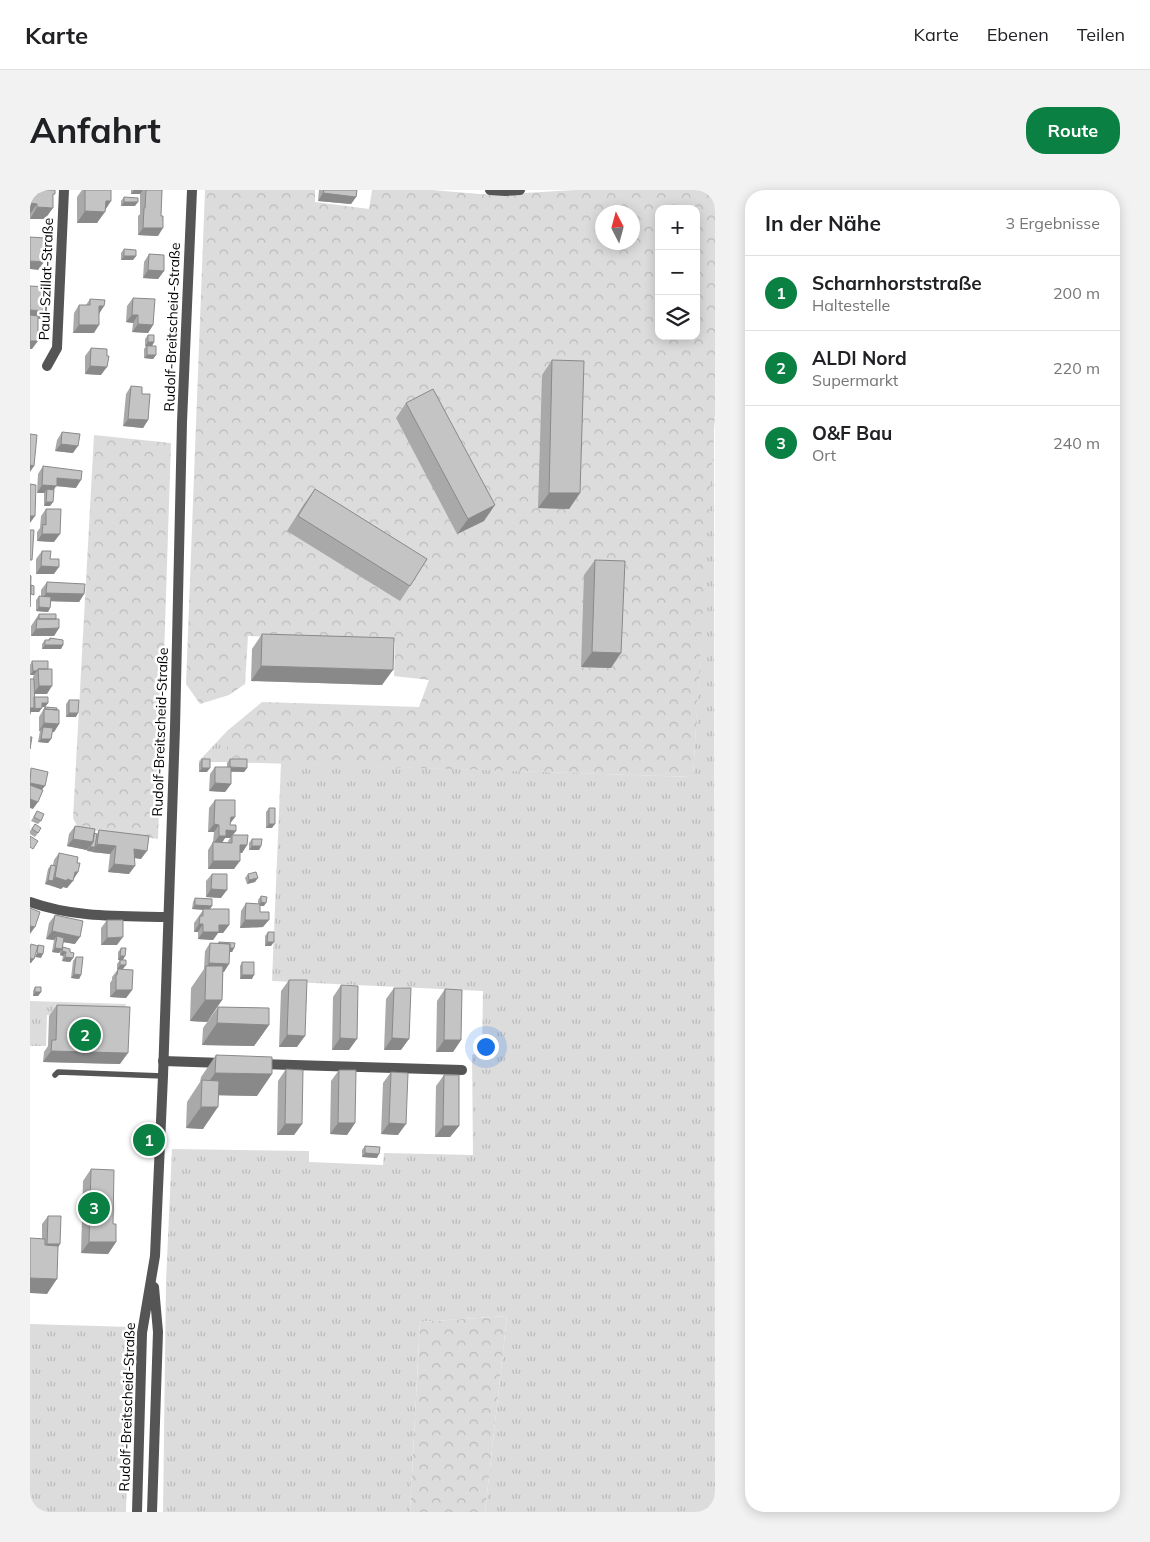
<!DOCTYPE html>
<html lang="de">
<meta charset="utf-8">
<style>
body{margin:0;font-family:Mulish,sans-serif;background:#f2f2f2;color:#202124}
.controls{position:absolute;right:15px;top:15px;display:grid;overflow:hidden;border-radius:10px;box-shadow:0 2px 12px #0003}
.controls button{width:45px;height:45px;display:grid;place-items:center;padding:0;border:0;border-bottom:1px solid #e0e0e0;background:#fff;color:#202124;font:25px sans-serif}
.compass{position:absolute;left:565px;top:15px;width:45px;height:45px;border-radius:50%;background:#fff;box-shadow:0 2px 12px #0003;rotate:354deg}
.you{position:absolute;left:455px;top:856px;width:18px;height:18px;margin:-12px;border:4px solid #fff;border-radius:50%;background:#1a73e8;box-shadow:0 0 0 8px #1a73e833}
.badge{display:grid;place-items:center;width:32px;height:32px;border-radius:50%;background:#0b8043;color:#fff;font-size:16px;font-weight:700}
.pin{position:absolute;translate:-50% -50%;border:2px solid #fff;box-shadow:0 1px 5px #0006}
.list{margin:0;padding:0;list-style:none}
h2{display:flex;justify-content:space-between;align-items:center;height:65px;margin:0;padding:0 20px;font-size:21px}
h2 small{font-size:16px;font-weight:400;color:#757577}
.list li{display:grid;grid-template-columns:32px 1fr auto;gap:15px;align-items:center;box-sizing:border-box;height:75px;padding:0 20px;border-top:1px solid #e0e0e0}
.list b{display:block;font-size:19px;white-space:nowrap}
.list p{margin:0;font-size:16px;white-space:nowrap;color:#757577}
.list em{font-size:16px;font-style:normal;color:#757577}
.icon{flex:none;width:28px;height:28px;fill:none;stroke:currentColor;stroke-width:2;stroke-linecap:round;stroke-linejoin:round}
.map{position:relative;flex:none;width:685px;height:1322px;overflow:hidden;border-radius:20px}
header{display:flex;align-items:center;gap:30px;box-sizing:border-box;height:70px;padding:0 25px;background:#fff;border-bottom:1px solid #e0e0e0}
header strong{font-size:24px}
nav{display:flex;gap:28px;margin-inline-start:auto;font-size:18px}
.intro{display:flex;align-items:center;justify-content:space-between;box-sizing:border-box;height:120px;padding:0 30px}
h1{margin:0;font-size:35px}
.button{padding:12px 22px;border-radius:20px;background:#0b8043;color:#fff;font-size:18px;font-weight:700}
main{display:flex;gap:30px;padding:0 30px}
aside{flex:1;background:#fff;border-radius:20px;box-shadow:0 2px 12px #0003}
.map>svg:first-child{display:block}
.grass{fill:url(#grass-tufts)}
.forest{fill:url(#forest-crowns);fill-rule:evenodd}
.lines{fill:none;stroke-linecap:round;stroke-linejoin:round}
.service{stroke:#555;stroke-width:5.5}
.minor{stroke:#555;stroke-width:10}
.tertiary{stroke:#555;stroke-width:10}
.wall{fill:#a9a9a9;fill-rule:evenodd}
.shaded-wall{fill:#898989}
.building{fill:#c4c4c4;stroke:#898989}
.labels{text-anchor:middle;stroke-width:5;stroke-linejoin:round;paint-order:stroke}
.street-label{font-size:14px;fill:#000;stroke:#fff}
</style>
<header>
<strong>Karte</strong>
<nav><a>Karte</a><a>Ebenen</a><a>Teilen</a></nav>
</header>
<div class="intro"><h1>Anfahrt</h1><a class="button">Route</a></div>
<main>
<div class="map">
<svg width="685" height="1322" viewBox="0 0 685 1322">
<defs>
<pattern id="grass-tufts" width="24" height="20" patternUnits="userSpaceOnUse" patternTransform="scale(1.25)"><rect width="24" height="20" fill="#dcdcdc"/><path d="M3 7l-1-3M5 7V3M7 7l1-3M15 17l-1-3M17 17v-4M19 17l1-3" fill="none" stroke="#bbb"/></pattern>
<pattern id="forest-crowns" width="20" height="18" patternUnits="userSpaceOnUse" patternTransform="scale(1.25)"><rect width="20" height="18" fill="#dcdcdc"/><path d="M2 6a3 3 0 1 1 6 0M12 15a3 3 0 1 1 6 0" fill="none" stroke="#bbb"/></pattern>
</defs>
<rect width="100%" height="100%" fill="#fff"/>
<path class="grass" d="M684,224L685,1322H455L477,1126L390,1132L380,1322H133L136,1092L142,959L279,961V972L353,975L354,963L443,965L442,865L452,860L453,801L242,791L251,573L663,587Z
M197,541V572H168Z
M0,811L96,814L93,827L17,825L16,856H0Z
M0,1134L101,1137L96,1322H0Z"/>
<path class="forest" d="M175,0H285V12L339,19L342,0H402L462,5L545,0H685V224L663,587L197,572V541L232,512L389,517L399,490L364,486L365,452L218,446L215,494L199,505L170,514L156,494ZM629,19H666V146H629ZM572,22H602V52H572Z
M64,245L141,253L128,649L48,638L43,628Z
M477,1126L455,1322H380L390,1132Z"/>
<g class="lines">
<path class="service" d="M25,885L28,882L133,886"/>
<path class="minor" d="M460,0L475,1L490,0
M17,176L27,158L34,0
M0,712C44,728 91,726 138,727
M133,871L193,873
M230,874L432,880"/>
<path class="tertiary" d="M107,1322L112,1143L125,1066L133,886L145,538L152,232L162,0
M122,1322L128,1142L124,1097"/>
</g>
<path class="wall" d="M0,0L23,8L15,29H0Z
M52,0H81L75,19L67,33H47V7Z
M101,0H133L132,1L128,46L108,45V26L110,24V4H101Z
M289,0H327L326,7L321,14L288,11Z
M94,7L105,16H91V11Z
M94,59L106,66L103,70H91V63Z
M119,64L134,81L128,89L113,88L114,72Z
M103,108L123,135L118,143L102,142L103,133L96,132L97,116Z
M60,109L69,124L64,143H43L44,123L49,115H56Z
M118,145L124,152L122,156L126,165L123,169L114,168V159L116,156H115V149Z
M61,158L71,185L55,184V166Z
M522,170L550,303L539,319L508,318L512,185Z
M101,196L112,204L118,230L113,238L93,236L96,204Z
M376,213L454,331L427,344L366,228Z
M32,242L43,263L25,261L27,250Z
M13,276L46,298L26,296L24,300L23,312L20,316H14V303H7L8,284Z
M285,299L380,396L370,411L257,341L274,314Z
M16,319L24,352L7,351V342L10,338L11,326Z
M12,361L20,369L24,384H6V369Z
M565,370L581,478L551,477L554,385Z
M17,392L54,404L49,412L21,411L20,418L18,422L6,421V410L9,406H11V400Z
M9,424L26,429L29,438L24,446H1V436Z
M232,444L352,495L221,491L222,459Z
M20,448L33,455L31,459H12V454L15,450H18Z
M2,471H18L17,504H4V507L18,513L15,517H12L9,522H1L0,525V489H3V487L4,485H0V475Z
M39,510L46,527H36V514Z
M15,517L29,534L24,542H22L21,549L18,553L8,552L10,541H9V527Z
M172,569L177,582H169V573Z
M200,569L217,578L214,582H201V594L195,602L179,601L180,584L185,577H197V573Z
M185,610L205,627L200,633V635L206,641L203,645L217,655L212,663H210L204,679H178V660L183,652L184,642H178L179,618ZM195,648H200L197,653H192Z
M239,618L242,638H236V622Z
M7,621L11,631L8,634L1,631Z
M5,634L8,643L5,647L0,644V641Z
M45,636L67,644L69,640L111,669L104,668L99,684L78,682L80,664L62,662L57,661V660L37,656L39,644Z
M222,649L231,656L229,660H219V653Z
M29,663L47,673L48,682L37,698L33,697L31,699L15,694L18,679L21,675H23L24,670Z
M182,684L191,708L176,707V691Z
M218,684L225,692L217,694L215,688Z
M231,706L234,716H230V722L233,737L210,738L211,721L216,713L228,714V710Z
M165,708L182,716L180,719L199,735L193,743H188L183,750L168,749V742H164V733L173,720L162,719L163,712Z
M25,725L45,754L33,752L32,759L33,757L40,762L43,768L40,772L32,771L33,766L30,765V762L29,763L22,762L24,750L16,749L19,733Z
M77,730L87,755H71V738Z
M238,742L241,756H235V746Z
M189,752L204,758L202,762H200L194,782H193L192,810L177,832L160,831L161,798L174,779L175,761L180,753H188Z
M91,758L93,770V779H87V774L90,770H88V762Z
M46,767L51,785L49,789L41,788L43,771Z
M212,772L222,789H210V776Z
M88,779L102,800L96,808L80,807V793L82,790V787Z
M259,790L267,857H249L251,801Z
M311,795L319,860H302L303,807Z
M5,797L11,802L8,806H3V801Z
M364,798L371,860H354L356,809Z
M415,799L431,850L423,862H406L407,811Z
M27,815L90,874L13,872L14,862L18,856L19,826Z
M188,817L239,835L224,856L172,855L173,838Z
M186,865L227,906L189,905L173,939L156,938L157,912L170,892L171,887Z
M256,879L272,934L264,945H247L248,891Z
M309,880L325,933L317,945L300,944L301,891Z
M361,882L368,945L351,944L353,893Z
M414,885L429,936L420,947H405L406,896Z
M335,956L347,968L332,967V960Z
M61,979L83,1034L86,1052L78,1064L51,1063L53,991Z
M18,1026L30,1054L28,1057L17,1104L12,1048V1034Z"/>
<path class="shaded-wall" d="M104,0H113L110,4H101Z
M293,3L326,7L321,14L288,11Z
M76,11H81L74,22H75L67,33H47L55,21Z
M94,12H108L105,16H91Z
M0,13L7,14L0,24Z
M7,17L23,18L15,29H0Z
M113,38H133L128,46L108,45Z
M94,66H106L103,70H91Z
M0,71L14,72L8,80L0,79Z
M118,80L134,81L128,89L113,88Z
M69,116H74L69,124Z
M0,120L17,121L12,129L0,128Z
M102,125H108L103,133L96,132Z
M108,134L123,135L118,143L102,142Z
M49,135H69L64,143H43Z
M0,151H8L2,159H0Z
M118,152H124L122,156H115Z
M117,165H126L123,169L114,168Z
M60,176L77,177L71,185L55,184Z
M98,229L118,230L113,238L93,236Z
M31,254L48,256L43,263L25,261Z
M0,275L4,276L0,282Z
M27,288L51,290L46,298L26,296L21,304L17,299L14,303H7L12,295Z
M519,303H550L539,319L508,318Z
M16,312H23L20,316H14Z
M465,315L454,331L427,344L438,329Z
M0,326H5L0,333Z
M12,344H30L24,352L7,351Z
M11,376L29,377L24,384H6Z
M16,403L54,404L49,412L11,411Z
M9,417L20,418L18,422L6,421Z
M29,438L24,446H1L6,439Z
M15,455H33L31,459H12Z
M562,462L591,463L581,478L551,477Z
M231,476L363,480L352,495L221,491Z
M3,481H7L4,485H0Z
M9,496H22L17,504H3Z
M12,513H18L15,517H9Z
M0,518H12L9,522H1L0,525Z
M39,523H48L46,527H36Z
M14,533L29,534L24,542L12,541L13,537L10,541H9Z
M11,549H21L18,553L8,552Z
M172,578H180L177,582H169Z
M200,578H217L214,582L197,581Z
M0,593L15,596L9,603L0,602Z
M185,593L201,594L195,602L179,601Z
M0,609L8,612L3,619L0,618Z
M201,627H205L199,635Z
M184,634L189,635L184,642H178Z
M239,634H245L242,638H236Z
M196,640L206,641L200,648H195L191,654H183L189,646Z
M43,649L63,652L57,660L37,656Z
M67,654L86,656L80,664L62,662Z
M210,655H217L212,663L204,662Z
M222,656H231L229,660H219Z
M60,657H65L62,661H57Z
M104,659L117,661L111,669L99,667Z
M183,671H210L204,679H178Z
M84,674L105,676L99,684L78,682Z
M45,682H48L43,690Z
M25,687L37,689L43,691L37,698L33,697L31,699L20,695Z
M228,688L225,692L217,694L219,690Z
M18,690L23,691L20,695L15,694Z
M181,699L197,700L191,708L176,707Z
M231,712L236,713L234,716H228Z
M165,715L182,716L179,720L162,719Z
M215,730H239L233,737L210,738Z
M169,734H173L168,742H164Z
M189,735H199L193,743H188L183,750L168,749L173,742Z
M0,736L5,737L0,744Z
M22,741L50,747L45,754L26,751L27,746L24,750L16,749Z
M93,747L87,755H71L77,748Z
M237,752H244L241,756H235Z
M188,757L204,758L202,762L186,761Z
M25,758L32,759L29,763L22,762Z
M32,761L36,762L33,766L30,765Z
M7,763L13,764L11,768L5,767Z
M90,766H95L93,770H88Z
M35,767L43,768L40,772L32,771Z
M0,768L4,769L1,773H0Z
M179,773L199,774L194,782L176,781V778Z
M90,775H96L93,779H87Z
M44,784L51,785L49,789L41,788Z
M212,785H224L222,789H210Z
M86,800H102L96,808L80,807Z
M5,802H11L8,806H3Z
M175,810H192L177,832L160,831Z
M187,833L239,835L224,856L172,855Z
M257,845L275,846L267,857H249Z
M310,848L327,849L319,860H302Z
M362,848L379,849L371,860H354Z
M414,850H431L423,862H406Z
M21,861L98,863L90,874L13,872Z
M185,883L242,884L227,906L171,905V903Z
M171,917H188L173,939L156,938Z
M308,933H325L317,945L300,944Z
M359,933L376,934L368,945L351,944Z
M255,934H272L264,945H247Z
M413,936H429L420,947H405Z
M335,963L349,964L347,968L332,967Z
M59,1052H86L78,1064L51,1063Z
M17,1054H30L25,1062H11Z
M0,1088L27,1089L17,1104L0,1103Z"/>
<path class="building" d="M0,0H25V4H23V18L7,17V14L0,13Z
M55,0H81V11H76L75,22L55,21Z
M116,0H132L131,26H133V38H113L114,18H115Z
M294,0H327L326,7L293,3Z
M94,7L108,8V12H94Z
M0,47L15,48L14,72L0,71Z
M94,59L106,60V66H94Z
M119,64L134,65V81L118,80Z
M0,96L18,97L17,121L0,120Z
M103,108L125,109L123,135L108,134V125H102Z
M60,109L75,110L74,116H69V135H49V115H60Z
M0,125L8,126V151H0Z
M118,145H124V152H118Z
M117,156H126V165H117Z
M61,158L77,159V166H79L77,177L60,176Z
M522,170L554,171L550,303H519Z
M101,196L112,197V204H120L118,230L98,229Z
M403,199L465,315L438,329L376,213Z
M32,242L50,244L48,256L31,254Z
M0,244L7,245L4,276L0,275Z
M13,276L52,281L51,290L27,288V296L12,295Z
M0,294L6,295L5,326H0Z
M17,299L24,300L23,312H16Z
M285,299L397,369L380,396L268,326Z
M16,319H31L30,344H12L13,334L16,335Z
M0,340H4L2,370H0Z
M12,361H21L20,369H29V377L11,376Z
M565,370L595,371L591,463L562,462Z
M0,385L1,386L0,417Z
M17,392L55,394L54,404L16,403Z
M1,395L4,396V405L1,404Z
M9,406L21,407L20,418L9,417Z
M9,424H26V429H9Z
M7,429H29V438L6,439Z
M232,444L364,448L363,480L231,476Z
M20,448L33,450V455H15V450H20Z
M2,471H18V479H8L7,481H3Z
M8,479H22V496H9Z
M0,489H4L5,518H0Z
M4,507H18V513H12V518L4,519Z
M39,510H49L48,523H39Z
M15,517L27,518V520L15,519Z
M14,519L29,520V534L14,533Z
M13,537L23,538L21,549H11Z
M0,547H2L0,559Z
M172,569H180V578H172Z
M200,569H217V578L200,577Z
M185,577H201V594L185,593Z
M1,578L18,582L15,596L0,593Z
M0,595L13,600L8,612L0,609Z
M185,610H205V627H201L200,635H206V641L196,640V646H189V635L184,634Z
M239,618H245V634H239Z
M7,621L14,624L11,631L4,627Z
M5,634L11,638L8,643L2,639Z
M45,636L65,639L63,652L43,649Z
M69,640L119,646L117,661L104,659L105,676L84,674L86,656L67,654Z
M64,643L67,644L65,657H60L63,652Z
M202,645H218L217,655H210V671H183V652L202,653Z
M0,646L8,651L3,659L0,657Z
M222,649H232L231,656H222Z
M29,663L48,667L47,673H50L48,682H45L43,691L37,689V691L25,687Z
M21,675L26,676L23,691L18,690Z
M226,682L228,688L219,690L218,684Z
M182,684H197V700L181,699Z
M231,706L237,707L236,713L231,712Z
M165,708L182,709V716L165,715Z
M216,713L230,714V722H239V730H215Z
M0,718L10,722L5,737L0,736Z
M173,719H199V735H189V742H173V734H169L170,726H173Z
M25,725L53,731L50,747L22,741Z
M77,730H93V747L77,748Z
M238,742H244V752H237Z
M27,746L34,748L32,759L25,758Z
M189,752L205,753L204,758H200V754L189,753Z
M180,753L200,754L199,774L179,773Z
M1,754L8,756L4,769L0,768V759Z
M8,755L14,756L13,764L7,763Z
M33,757L40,759V762L44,763L43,768L35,767L36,762L32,761Z
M91,758H96L95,766H90Z
M46,767H53L51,785L44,784Z
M90,770H96V775H90Z
M212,772H224V785H212Z
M176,776H193L192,810H175Z
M88,779L103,780L102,800H86V785H87Z
M259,790H277L275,846L257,845Z
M311,795L328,796L327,849L310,848Z
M5,797H11V802H5Z
M364,798H381L379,849L362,848Z
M415,799L432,800L431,850H414Z
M27,815L100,817L98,863L21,861L22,850H26Z
M188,817L239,818V835L187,833Z
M186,865L242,867V884L185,883Z
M256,879L273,880L272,934H255Z
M309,880H326L325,933H308Z
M361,882L378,883L376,934L359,933Z
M414,885H429V936H413Z
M172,890L189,891L188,917H171Z
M335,956L350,957L349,964L335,963Z
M61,979L84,980L83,1034H86V1052H59Z
M18,1026H31L30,1054H17Z
M0,1048L15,1049V1055L28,1056L27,1089L0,1088Z"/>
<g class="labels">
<g class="street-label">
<text transform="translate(16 89) rotate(-88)" y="5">Paul-Szillat-Straße</text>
<text transform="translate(142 137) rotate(-88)" y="5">Rudolf-Breitscheid-Straße</text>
<text transform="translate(130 542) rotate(-88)" y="5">Rudolf-Breitscheid-Straße</text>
<text transform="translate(97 1217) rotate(-88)" y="5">Rudolf-Breitscheid-Straße</text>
</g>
</g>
</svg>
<div class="controls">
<button>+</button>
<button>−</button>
<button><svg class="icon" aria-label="layers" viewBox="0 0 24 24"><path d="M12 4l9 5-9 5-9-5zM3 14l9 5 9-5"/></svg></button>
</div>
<svg class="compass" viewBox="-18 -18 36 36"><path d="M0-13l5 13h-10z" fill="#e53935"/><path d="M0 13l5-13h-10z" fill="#757577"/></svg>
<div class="you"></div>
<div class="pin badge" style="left:119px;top:950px">1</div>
<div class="pin badge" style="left:55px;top:845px">2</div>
<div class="pin badge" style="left:64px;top:1018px">3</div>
</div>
<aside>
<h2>In der Nähe<small>3 Ergebnisse</small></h2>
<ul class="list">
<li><span class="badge">1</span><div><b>Scharnhorststraße</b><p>Haltestelle</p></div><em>200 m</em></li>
<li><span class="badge">2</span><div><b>ALDI Nord</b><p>Supermarkt</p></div><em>220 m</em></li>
<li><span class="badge">3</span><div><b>O&amp;F Bau</b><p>Ort</p></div><em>240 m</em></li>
</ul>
</aside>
</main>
